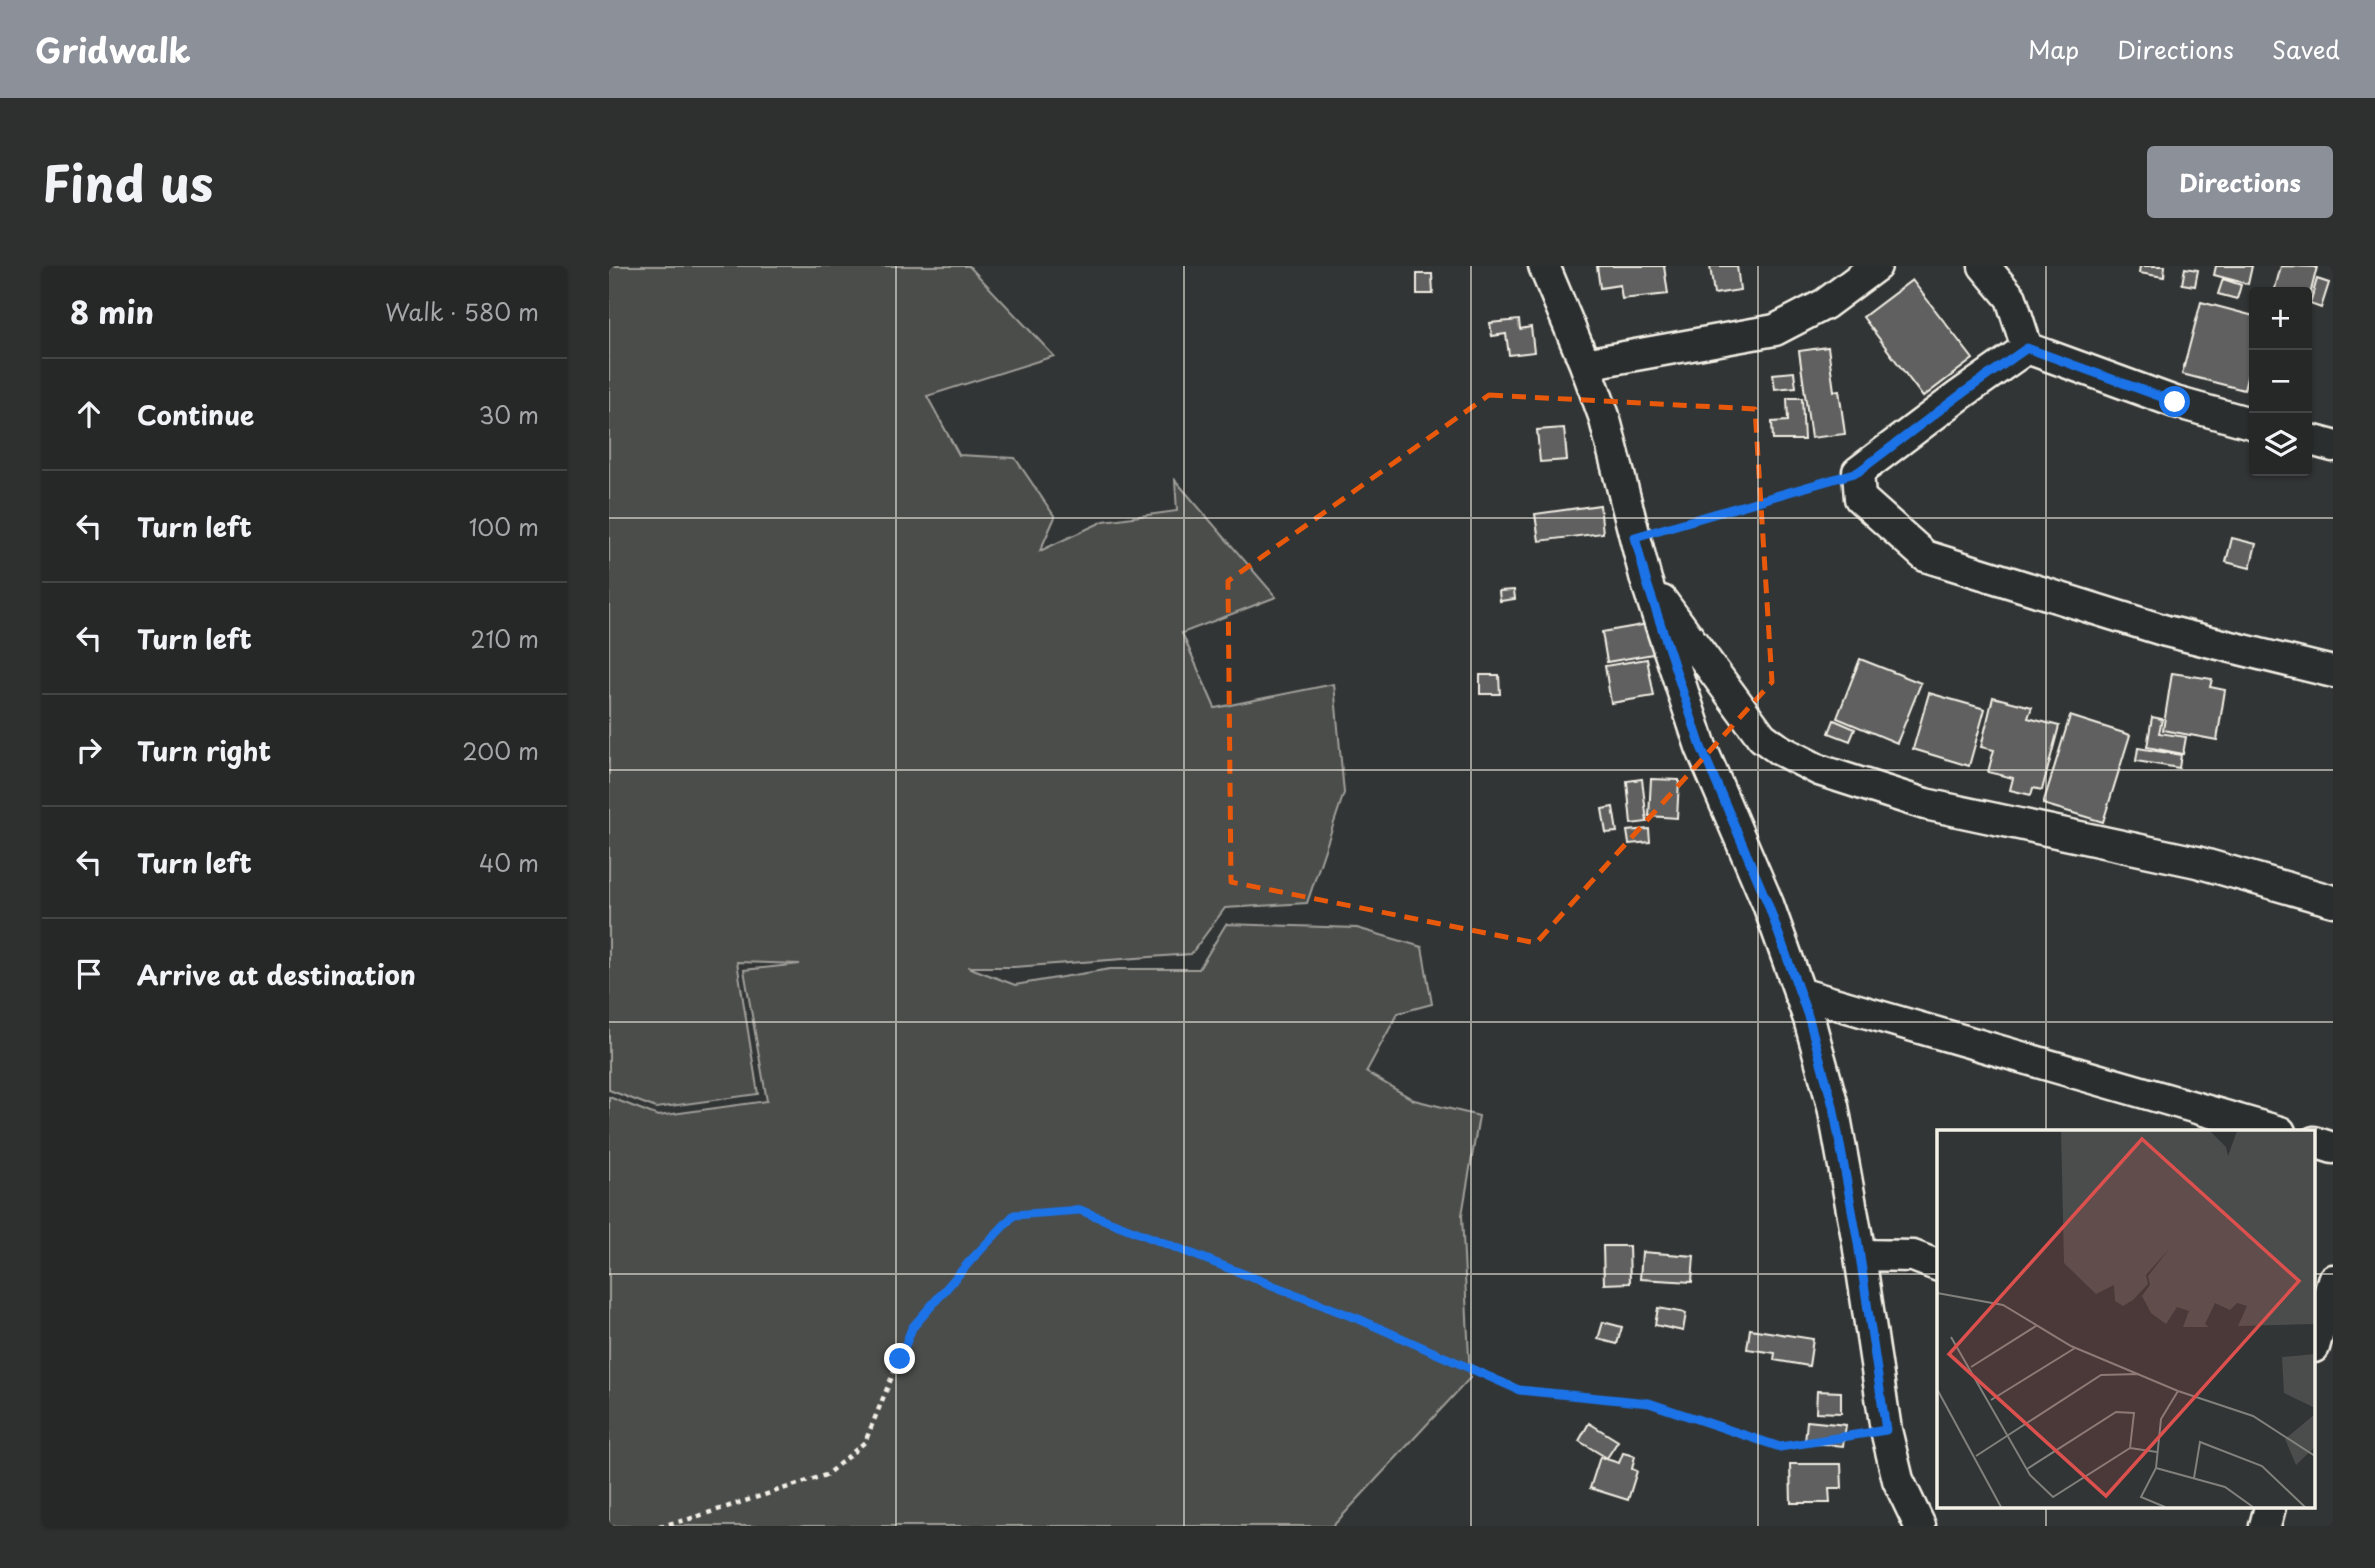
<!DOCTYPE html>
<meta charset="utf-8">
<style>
body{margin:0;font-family:"Playpen Sans",sans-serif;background:#2e3030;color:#f1f3f6}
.controls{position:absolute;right:21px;top:21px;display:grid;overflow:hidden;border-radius:7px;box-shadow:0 2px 5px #0004}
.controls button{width:63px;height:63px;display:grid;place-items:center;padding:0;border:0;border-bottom:2px solid #424445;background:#262828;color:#f1f3f6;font:35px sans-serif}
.stop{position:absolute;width:21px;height:21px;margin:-16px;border:5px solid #1a73e8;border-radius:50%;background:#fff}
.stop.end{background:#1a73e8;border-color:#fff;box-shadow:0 2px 7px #0008}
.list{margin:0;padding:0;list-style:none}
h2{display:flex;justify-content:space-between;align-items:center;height:91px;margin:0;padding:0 28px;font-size:30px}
h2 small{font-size:23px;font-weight:400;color:#a4a6a8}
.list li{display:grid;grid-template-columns:46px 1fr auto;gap:21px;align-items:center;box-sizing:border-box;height:112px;padding:0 28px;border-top:2px solid #424445}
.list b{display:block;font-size:26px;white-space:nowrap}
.list em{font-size:23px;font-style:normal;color:#a4a6a8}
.icon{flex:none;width:38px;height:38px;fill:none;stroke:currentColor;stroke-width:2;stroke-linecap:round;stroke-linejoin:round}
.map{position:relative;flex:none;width:1724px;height:1260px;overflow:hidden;border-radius:7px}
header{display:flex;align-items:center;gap:42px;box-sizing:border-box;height:98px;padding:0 35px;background:#8c9099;color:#fff}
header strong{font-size:33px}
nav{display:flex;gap:38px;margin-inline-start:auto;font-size:24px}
.intro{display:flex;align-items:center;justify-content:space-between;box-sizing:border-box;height:168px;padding:0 42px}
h1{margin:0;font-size:49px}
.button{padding:18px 32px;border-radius:7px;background:#8c9099;color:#fff;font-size:24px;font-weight:700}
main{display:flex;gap:42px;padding:0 42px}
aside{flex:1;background:#262828;border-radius:7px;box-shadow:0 2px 5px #0004}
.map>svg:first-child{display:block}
.green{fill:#4b4d4c;stroke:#a09f9a;stroke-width:2}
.building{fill:#5f605f;stroke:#f4f1e8;stroke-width:2}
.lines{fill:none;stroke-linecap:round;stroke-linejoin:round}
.street-casing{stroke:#f4f1e8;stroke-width:35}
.path{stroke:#f4f1e8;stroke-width:4.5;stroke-dasharray:5 5;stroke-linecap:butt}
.street{stroke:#2a2d2e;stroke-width:30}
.route{stroke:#1a73e8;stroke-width:9}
.marked{fill:none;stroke:#e8590c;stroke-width:5;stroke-dasharray:14 9;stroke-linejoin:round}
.grid{fill:none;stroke:#f4f1e8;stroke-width:2;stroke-opacity:0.55}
.inset-road{fill:none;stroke:#80807d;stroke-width:2}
.view{fill:#dc504e;fill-opacity:0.15;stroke:#dc504e;stroke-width:3.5}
.inset-edge{fill:none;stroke:#f4f1e8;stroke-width:3.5}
</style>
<header>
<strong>Gridwalk</strong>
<nav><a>Map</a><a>Directions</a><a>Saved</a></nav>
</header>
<div class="intro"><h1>Find us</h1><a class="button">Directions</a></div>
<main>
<aside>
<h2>8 min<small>Walk · 580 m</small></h2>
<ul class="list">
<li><svg class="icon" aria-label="ahead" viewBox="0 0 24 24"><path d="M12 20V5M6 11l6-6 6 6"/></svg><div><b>Continue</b></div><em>30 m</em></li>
<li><svg class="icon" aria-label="left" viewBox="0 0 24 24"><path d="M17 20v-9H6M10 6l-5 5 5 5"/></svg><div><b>Turn left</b></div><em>100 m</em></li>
<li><svg class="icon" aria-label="left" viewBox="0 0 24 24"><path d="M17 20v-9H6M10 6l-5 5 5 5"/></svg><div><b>Turn left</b></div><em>210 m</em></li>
<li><svg class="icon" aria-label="right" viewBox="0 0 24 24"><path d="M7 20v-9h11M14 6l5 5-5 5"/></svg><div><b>Turn right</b></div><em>200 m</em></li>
<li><svg class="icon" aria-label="left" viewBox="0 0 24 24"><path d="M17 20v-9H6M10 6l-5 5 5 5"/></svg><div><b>Turn left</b></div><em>40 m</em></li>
<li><svg class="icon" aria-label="arrive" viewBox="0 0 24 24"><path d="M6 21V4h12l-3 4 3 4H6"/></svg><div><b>Arrive at destination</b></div></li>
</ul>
</aside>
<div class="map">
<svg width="1724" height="1260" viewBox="0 0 1724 1260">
<rect width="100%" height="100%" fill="#323535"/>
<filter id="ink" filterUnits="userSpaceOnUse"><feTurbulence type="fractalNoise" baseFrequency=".0143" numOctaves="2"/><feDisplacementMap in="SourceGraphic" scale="14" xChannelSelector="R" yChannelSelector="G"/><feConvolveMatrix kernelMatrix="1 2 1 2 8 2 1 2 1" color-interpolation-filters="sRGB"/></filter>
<g filter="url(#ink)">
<path class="green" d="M0,0H360L445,90L318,130L350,189L406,192L446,251L431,285L495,255L568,245L566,214L667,331L573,367L606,442L725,418L735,527L698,637L616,642L582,688L405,701H359L406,719L501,703H590L617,658L748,662L813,681L823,738L789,747L757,806L805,834L870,850L853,949L861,1112L724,1260H0V831L49,850L158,835L135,704L191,698L128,696L149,828L47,842L0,824Z"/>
<path class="building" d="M988,0H1055L1059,28L1013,33L1011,19L991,22Z
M1101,0H1128L1131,24L1105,28Z
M1531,0H1556L1555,11L1530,7Z
M1607,0H1643L1639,18L1605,9Z
M1672,0L1708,1L1698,41V26H1665Z
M1576,2L1589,4L1586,20L1573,18Z
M808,8H823L824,28H808Z
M1614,13L1632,19L1628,33L1609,28Z
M1708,13L1720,17L1712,42L1701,38Z
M1303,14L1364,93L1314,131L1254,51Z
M1592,36L1645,50V83L1635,124L1573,108Z
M910,54L911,63L922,61L925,86L900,89L897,68L883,70L881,57Z
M1219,81L1225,125L1230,124L1236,168L1202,172L1190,85Z
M1185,106L1187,121L1166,123L1164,108Z
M1178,132H1193L1195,174H1164L1163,156L1179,155Z
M955,162L958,194L931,196L928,164Z
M991,239L994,267L930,275L926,248Z
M1623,272L1647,278L1641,302L1617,296Z
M905,324L906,333L891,335L890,325Z
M1039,358L1044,388L998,396L993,366Z
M1038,393L1045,430L1002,437L996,400Z
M1251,393L1312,417L1288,477L1228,452Z
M1563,407L1603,413L1601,421L1616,424L1608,474L1554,464Z
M871,409H890L891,428H871Z
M1320,427L1376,443L1360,500L1304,483Z
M1384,431L1423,441L1419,452L1450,460L1433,524L1424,522L1422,529L1401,524L1404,512L1379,506L1385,484L1372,481Z
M1461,450L1521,469L1494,556L1434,538Z
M1543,451L1553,453L1550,467L1577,471L1574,488L1538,481Z
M1225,454L1246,463L1241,475L1220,467Z
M1529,482L1572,489L1570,502L1527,495Z
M1033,513L1038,556L1022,558L1018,515Z
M1042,513L1070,514L1068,552L1040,550Z
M1004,541L1008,566L997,567L993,543Z
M1040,563L1041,576L1020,578L1018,565Z
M994,980H1020L1021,1017L995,1018Z
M1033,986L1085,990L1083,1016L1031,1013Z
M1049,1042L1077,1047L1074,1065L1046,1059Z
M994,1056L1013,1061L1008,1078L989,1073Z
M1141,1063L1204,1073L1200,1100L1165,1094L1166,1087L1138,1083Z
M1208,1125L1232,1126V1147L1207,1146Z
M1198,1155L1237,1159L1234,1180L1196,1176Z
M980,1157L1009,1175L998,1192L970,1175Z
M1014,1187L1026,1190L1023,1203L1028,1205L1019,1234L981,1222L991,1191L1010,1197Z
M1181,1198H1232L1233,1222H1220L1221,1237H1182Z"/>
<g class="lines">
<g class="street-casing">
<path id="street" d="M935,0L976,98L995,150L1037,314L1092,481L1159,638L1200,753L1224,840L1249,977L1277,1164L1289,1214L1311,1260
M1375,0L1402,32L1418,82
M976,98L1166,64L1216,38L1267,0
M1645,158L1566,136L1418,82L1351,129L1249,206L1251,232L1316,290L1557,365L1724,406
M1698,173L1724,180
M1053,335L1153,471L1171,484L1210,504L1316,538L1588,596L1724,635
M1190,727L1671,866
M1705,876L1724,882
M1251,989L1304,990L1330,1000
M1705,1081L1724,1014
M1656,1260L1661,1241"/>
</g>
<path class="path" d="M1054,263L1220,214
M50,1260L77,1254L217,1209L256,1176L303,1062L362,994L406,949L471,944L752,1054L910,1123L1040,1137L1171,1181L1248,1168"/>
<use href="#street" class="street"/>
</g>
</g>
<g class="lines" filter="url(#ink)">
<path class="route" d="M291,1093L303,1062L362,994L405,949L471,944L752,1054L910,1124L1040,1137L1171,1181L1277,1164L1249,977L1224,840L1200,753L1159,638L1092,481L1037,314L1026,271L1249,206L1351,129L1418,82L1566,136"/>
</g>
<path class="marked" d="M880,129L1146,143L1163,416L927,677L622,616L619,315Z"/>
<path class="grid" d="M287,0V1260M575,0V1260M862,0V1260M1149,0V1260M1437,0V866M0,252H1724M0,504H1724M0,756H1724M0,1008H1330M1705,1008H1724M1437,1241V1260"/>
<g transform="translate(1328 864)">
<rect width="378" height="378" fill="#323535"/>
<path d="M124,1H273L289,17L291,26L300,1H378V194L301,196L310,176L300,173L293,180L278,173L268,194L272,197H246L252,181L240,177L229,194L214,183L205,166L213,155L211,146L233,118L209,145L211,154L196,170L186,176L178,171L177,155L159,164L127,133ZM378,224V278L347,263L345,227ZM378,284V317L359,335L348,309Z" fill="#4b4d4c"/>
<path class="inset-road" d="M0,163L66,175L134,216L241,261L316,286L378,326M14,207L93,345L116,367L193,318L197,283L179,282L90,339M34,237L99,196M0,259L64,377M54,270L138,218M193,318L220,322M39,326L164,245L202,244M219,338L288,357L316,377M257,348L263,312L325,336L368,377M228,377L204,367L219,338L224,289L241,261"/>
<path class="view" d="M205,9L362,151L169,366L12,224Z"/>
<rect width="378" height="378" class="inset-edge"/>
</g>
</svg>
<div class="controls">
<button>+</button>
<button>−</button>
<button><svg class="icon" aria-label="layers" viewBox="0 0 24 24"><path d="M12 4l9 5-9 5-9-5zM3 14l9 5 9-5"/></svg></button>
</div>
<div class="stop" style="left:1566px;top:136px"></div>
<div class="stop end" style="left:291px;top:1093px"></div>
</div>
</main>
